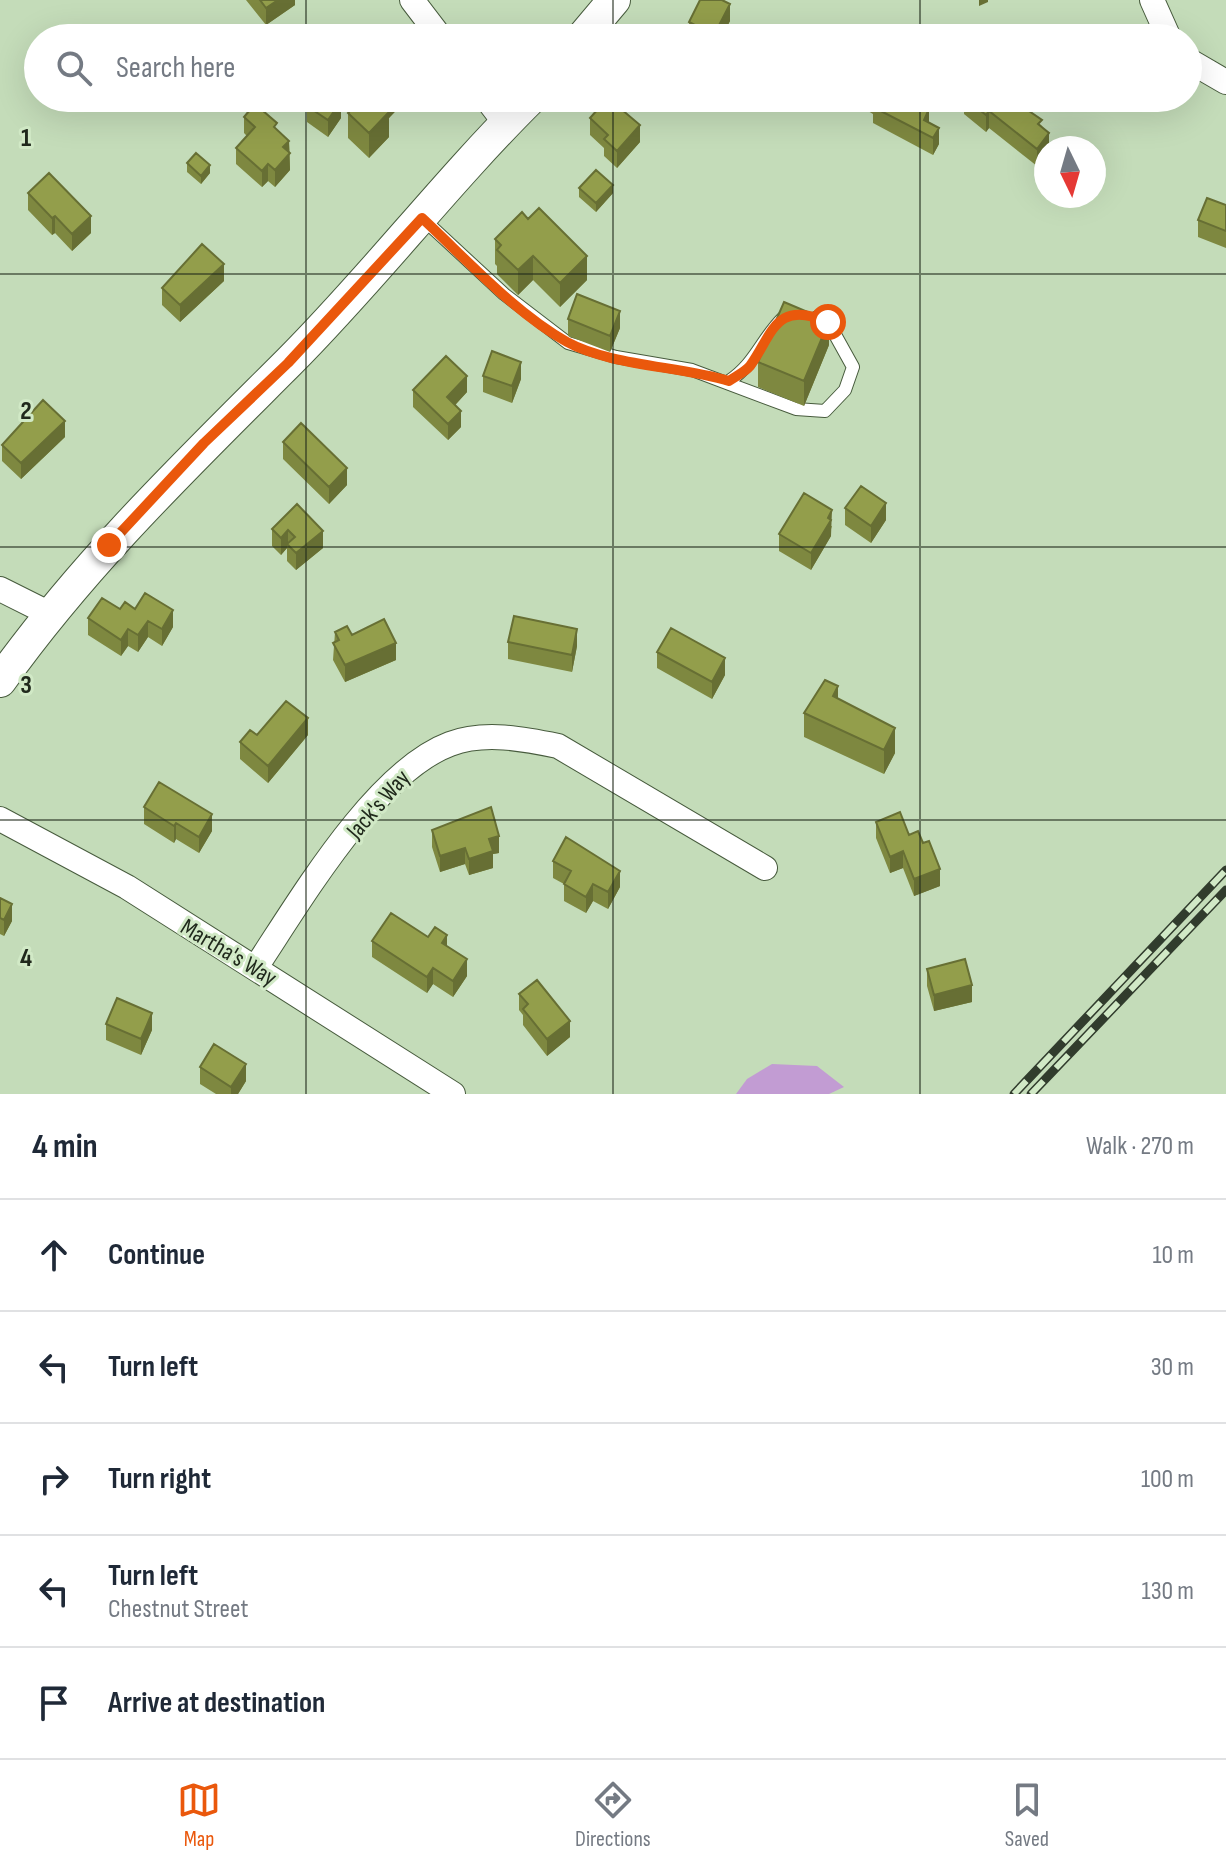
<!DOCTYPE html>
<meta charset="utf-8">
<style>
body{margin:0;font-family:"Sofia Sans Condensed",sans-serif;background:#f2f2f3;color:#1f2937}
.compass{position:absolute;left:1034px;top:136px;width:72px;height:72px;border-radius:50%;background:#fff;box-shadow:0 8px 32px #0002;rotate:175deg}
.stop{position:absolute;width:24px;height:24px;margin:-18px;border:6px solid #ea580c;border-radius:50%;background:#fff}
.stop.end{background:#ea580c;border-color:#fff;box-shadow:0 2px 8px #0008}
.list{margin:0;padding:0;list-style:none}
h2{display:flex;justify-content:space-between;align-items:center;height:104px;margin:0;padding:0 32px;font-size:34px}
h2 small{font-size:26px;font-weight:400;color:#747a83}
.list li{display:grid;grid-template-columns:52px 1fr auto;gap:24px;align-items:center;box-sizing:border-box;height:112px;padding:0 32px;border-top:2px solid #e0e1e3}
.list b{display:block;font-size:30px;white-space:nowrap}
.list p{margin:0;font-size:26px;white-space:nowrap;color:#747a83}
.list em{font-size:26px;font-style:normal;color:#747a83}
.icon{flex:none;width:44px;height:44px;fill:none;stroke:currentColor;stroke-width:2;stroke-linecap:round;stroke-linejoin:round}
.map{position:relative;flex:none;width:1226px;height:1094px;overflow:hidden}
.search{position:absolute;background:#fff;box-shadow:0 8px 32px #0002;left:24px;right:24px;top:24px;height:88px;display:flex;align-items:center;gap:20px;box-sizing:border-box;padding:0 28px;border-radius:44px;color:#747a83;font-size:30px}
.sheet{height:664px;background:#fff}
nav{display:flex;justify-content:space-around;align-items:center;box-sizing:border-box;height:112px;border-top:2px solid #e0e1e3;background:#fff;font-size:22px;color:#747a83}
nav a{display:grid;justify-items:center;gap:4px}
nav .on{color:#ea580c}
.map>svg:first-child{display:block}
.green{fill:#c29cd3}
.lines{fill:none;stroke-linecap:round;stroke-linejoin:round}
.lane-casing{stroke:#475b3d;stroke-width:14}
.street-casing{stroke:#475b3d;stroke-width:26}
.secondary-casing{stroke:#475b3d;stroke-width:34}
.lane{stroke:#fff;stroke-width:12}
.street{stroke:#fff;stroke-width:24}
.secondary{stroke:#fff;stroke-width:32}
.rail-casing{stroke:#313c2d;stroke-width:9}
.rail{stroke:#d1e9c6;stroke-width:6;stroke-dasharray:18;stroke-linecap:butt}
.wall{fill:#7e8840}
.shaded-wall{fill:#676f34}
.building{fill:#939e4b;stroke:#676f34;stroke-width:2}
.route{stroke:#ea580c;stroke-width:10}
.grid{fill:none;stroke:#20291c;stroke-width:2;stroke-opacity:0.55}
.labels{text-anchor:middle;stroke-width:6;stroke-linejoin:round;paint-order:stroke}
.street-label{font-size:24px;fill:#20291c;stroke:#d1e9c6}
.grid-label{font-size:26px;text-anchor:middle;font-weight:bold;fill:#20291c;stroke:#d1e9c6;stroke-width:6;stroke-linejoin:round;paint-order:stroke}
</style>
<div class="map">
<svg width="1226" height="1094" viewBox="0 0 1226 1094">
<rect width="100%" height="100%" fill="#c4dcb9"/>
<path class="green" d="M772,1064L817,1066L844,1087L829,1094H736L747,1079Z"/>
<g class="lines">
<g class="lane-casing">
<path id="lane" d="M422,218L504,294L568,343L616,357L692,370L796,409L825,411L845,390L853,367L828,322L817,317
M729,381C755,364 761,340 783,318"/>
</g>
<g class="street-casing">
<path id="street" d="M412,0L441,38
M1152,0L1169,38
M1188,60L1226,82
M486,98L505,123
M0,589L50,614
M0,819L127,887L453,1094
M256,967C300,901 375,772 450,744C484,731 524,739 558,746L765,868"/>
</g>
<g class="secondary-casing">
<path id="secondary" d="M582,38L614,0
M0,681C84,563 187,464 289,362C373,278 446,182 531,98"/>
</g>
<use href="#lane" class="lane"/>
<use href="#street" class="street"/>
<use href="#secondary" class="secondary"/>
<g class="rail-casing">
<path id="rail" d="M1014,1094L1226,870
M1031,1094L1226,890"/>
</g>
<use href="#rail" class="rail"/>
</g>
<path class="wall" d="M246,0H295V5L266,25Z
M730,21L721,38H689V22Z
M354,98H408L389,118V137L369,158L348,138V113L355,107Z
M868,98H925L926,107L929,123L939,144L933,155L873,123V114L868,111Z
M964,98H1010L1042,126L1049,148L1037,166L989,128L986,132L964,114Z
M307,106L341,118L328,137L307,122Z
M244,117L277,130L289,141L290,170L275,187L268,181L262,187L236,164V148L247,136L244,133Z
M590,118L640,142L617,168L604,156V148L590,135Z
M187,163L210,173L201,184L187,172Z
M579,188L613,193L596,212L579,197Z
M28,193L91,233L72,251L55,233L52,235L28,210Z
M1226,205V248L1198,237V220Z
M495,239L587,280L560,307L533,280L518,295L497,274V266L495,264Z
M224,281L180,322L162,305V288Z
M568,319L620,328L610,352L568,336Z
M829,345L804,406L758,387V362Z
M483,376L521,379L512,403L483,392Z
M413,390L467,392L455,405L461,427L448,440L413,407Z
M65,437L21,479L2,461V445Z
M283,442L347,485L329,504L283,459Z
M297,504L323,548L296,570L287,561V548L281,555L272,546V529Z
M845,508L886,520L871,543L845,525Z
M832,526L831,529V536L811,570L779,551V534Z
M120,609H135L173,627L162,646L148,637L138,652L128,646L121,656L88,635V618Z
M335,632L352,635L396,660L345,682L333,660Z
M508,642L577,646L572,672L508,659Z
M657,652L725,675L712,699L657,668Z
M838,699L895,753L884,774L804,737V713Z
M308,735L268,783L240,759V742Z
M144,807L212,831L199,853L176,839L174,843L144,824Z
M876,822L909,835L940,886L914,896L903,868L890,873L876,838Z
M432,830L499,853L493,854V868L469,875L465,864L440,872L432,847Z
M553,861L620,887L608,909L593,901L586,913L564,901V884L553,878Z
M0,898L12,921L4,936L0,934Z
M428,937L447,947L467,976L453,997L433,984L427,993L372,957V941Z
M927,969L972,1002L934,1011L927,986Z
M519,994L570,1037L547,1056L523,1025V1015L519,1010Z
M106,1024L152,1030L141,1055L106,1040Z
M200,1067L246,1081L238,1094H216L200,1084Z"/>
<path class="shaded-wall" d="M278,0H295V5L266,25V8Z
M979,0H988V2L979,6Z
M730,4V21L721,38H714V35Z
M384,98H408L389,118V137L369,158V133Z
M341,101V118L328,137V120Z
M929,109V126L924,120Z
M989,111V128L986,132V115Z
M640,125V142L617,168V151Z
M939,128V144L933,155V138Z
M1049,133V148H1046V154L1037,166V149Z
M289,141L290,170L275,187V170L283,147Z
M268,164V181L262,187V171Z
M210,165V173L201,184V176Z
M613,185V193L596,212V203Z
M55,216V233L52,235V218Z
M91,216V233L72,251V234Z
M533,256V280L518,295V270Z
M587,256V280L560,307V283Z
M224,264V281L180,322V305Z
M620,311V328L610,352V336Z
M829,321V345L804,406V381Z
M521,362V379L512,403V386Z
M467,376V392L447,414V397Z
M461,411V427L448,440V424Z
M65,421V437L21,479V463Z
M347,468V485L329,504V487Z
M886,503V520L871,543V526Z
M832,510L831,536L811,570V553Z
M288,530V545L287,544V548L281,555V538Z
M323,531V548L296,570V553Z
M173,610V627L162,646V629Z
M148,621V637L138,652V635Z
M128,629V646L121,656V640Z
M577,629V646L572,672V655Z
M396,643V660L345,682V665Z
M725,658V675L712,699V682Z
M838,686V711L833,696Z
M308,718V735L268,783V766Z
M895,728V753L884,774V750Z
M212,814V831L199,853V837Z
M176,823V839L174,843V826Z
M499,836V853L493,854V868L469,875V859L489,839Z
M465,848V864L440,872V856Z
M903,851V868L890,873V857Z
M940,869V886L914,896V879Z
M620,871V887L608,909V892Z
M593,884V901L586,913V897Z
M12,904V921L4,936V920Z
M447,935V952L442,943Z
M467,959V976L453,997V981Z
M433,968V984L427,993V977Z
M972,985V1002L934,1011V995Z
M152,1013V1030L141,1055V1039Z
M570,1021V1037L547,1056V1039Z
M246,1064V1081L238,1094H231V1087Z"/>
<path class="building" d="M260,0H278L266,8Z
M700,0H722L730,4L714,35L689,22Z
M312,98H337L341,101L328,120L307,106Z
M363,98H384L389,103L384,108L389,112L369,133L348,113Z
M608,98L640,125L617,151L604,139L608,135L590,118Z
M875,98H926L922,105L929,109L924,120L939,128L933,138L873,107L877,99Z
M965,98H1010L1042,120L1038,124L1049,133L1037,149L989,111L986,115Z
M255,104L277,123L274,127L289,141L283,147L290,153L275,170L268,164L262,171L236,148L255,127L244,117Z
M196,153L210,165L201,176L187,163Z
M596,170L613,185L596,203L579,188Z
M49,173L91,216L72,234L55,216L52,218L28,193Z
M1207,198L1226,205V231L1198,220Z
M539,208L587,256L560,283L533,256L518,270L497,250L501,245L495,239L522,212L528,219Z
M202,244L224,264L180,305L162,288Z
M577,294L620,311L610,336L568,319Z
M784,302L829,321L804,381L758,362Z
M492,351L521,362L512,386L483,376Z
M446,356L467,376L447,397L461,411L448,424L413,390Z
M43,400L65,421L21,463L2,445Z
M301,423L347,468L329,487L283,442Z
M861,486L886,503L871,526L845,508Z
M804,493L832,510L828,518L831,520L811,553L779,534Z
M297,504L323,531L296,553L287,544L295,537L288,530L281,538L272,529Z
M145,593L173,610L162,629L148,621L138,635L128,629L121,640L88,618L102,598L120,609L125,602L135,609Z
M514,616L577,629L572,655L508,642Z
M384,619L396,643L345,665L333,643L339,640L335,632L347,626L352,635Z
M671,628L725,658L712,682L657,652Z
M825,680L838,686L833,696L895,728L884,750L804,713Z
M286,701L308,718L268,766L240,742L250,730L257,735Z
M159,782L212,814L199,837L176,823L174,826L144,807Z
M491,807L499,836L489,839L493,851L469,859L465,848L440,856L432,830Z
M900,812L909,835L918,831L923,843L929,841L940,869L914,879L903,851L890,857L876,822Z
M566,837L620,871L608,892L593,884L586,897L564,884L571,871L553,861Z
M0,898L12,904L4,920L0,918Z
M391,913L428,937L435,927L447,935L442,943L467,959L453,981L433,968L427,977L372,941Z
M965,959L972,985L934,995L927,969Z
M537,980L570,1021L547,1039L523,1009L528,1004L519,994Z
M117,998L152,1013L141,1039L106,1024Z
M214,1044L246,1064L231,1087L200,1067Z"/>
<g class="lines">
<path class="route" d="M109,545L204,443L288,363L422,218C466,259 515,313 567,342C611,366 680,366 729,381C736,376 745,372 750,366C773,334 775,299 828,322"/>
</g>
<path class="grid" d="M306,0V38M613,0V38M920,0V38M306,98V1094M613,98V1094M920,98V1094M0,274H1226M0,547H1226M0,820H1226"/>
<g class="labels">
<g class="street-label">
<text transform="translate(378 804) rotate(-49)" y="8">Jack's Way</text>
<text transform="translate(229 952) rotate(31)" y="8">Martha's Way</text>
</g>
</g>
<g class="grid-label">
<text x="26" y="146">1</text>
<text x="26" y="419">2</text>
<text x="26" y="693">3</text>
<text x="26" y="966">4</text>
</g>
</svg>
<svg class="compass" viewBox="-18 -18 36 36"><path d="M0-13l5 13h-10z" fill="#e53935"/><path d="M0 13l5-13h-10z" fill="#747a83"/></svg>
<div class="stop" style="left:828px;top:322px"></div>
<div class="stop end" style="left:109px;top:545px"></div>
<div class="search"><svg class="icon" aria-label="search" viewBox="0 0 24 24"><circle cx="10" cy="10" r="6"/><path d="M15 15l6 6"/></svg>Search here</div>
</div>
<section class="sheet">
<h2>4 min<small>Walk · 270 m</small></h2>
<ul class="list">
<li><svg class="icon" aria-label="ahead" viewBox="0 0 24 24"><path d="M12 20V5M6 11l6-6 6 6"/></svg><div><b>Continue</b></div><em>10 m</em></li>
<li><svg class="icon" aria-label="left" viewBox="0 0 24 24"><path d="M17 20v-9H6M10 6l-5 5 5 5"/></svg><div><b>Turn left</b></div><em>30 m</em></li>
<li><svg class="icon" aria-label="right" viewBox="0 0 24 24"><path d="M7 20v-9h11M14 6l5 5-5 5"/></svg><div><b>Turn right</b></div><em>100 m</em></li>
<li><svg class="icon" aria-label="left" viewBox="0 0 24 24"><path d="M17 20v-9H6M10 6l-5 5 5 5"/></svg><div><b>Turn left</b><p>Chestnut Street</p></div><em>130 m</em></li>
<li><svg class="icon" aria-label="arrive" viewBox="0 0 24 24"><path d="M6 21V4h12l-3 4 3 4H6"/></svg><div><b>Arrive at destination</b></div></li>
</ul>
</section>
<nav>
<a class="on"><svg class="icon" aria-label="map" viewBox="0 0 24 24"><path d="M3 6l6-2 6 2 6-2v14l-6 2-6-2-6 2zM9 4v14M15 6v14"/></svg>Map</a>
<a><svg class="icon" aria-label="directions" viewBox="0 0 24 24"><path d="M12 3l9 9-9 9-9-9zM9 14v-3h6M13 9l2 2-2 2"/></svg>Directions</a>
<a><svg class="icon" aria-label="saved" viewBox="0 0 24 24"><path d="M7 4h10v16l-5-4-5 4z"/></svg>Saved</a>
</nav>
